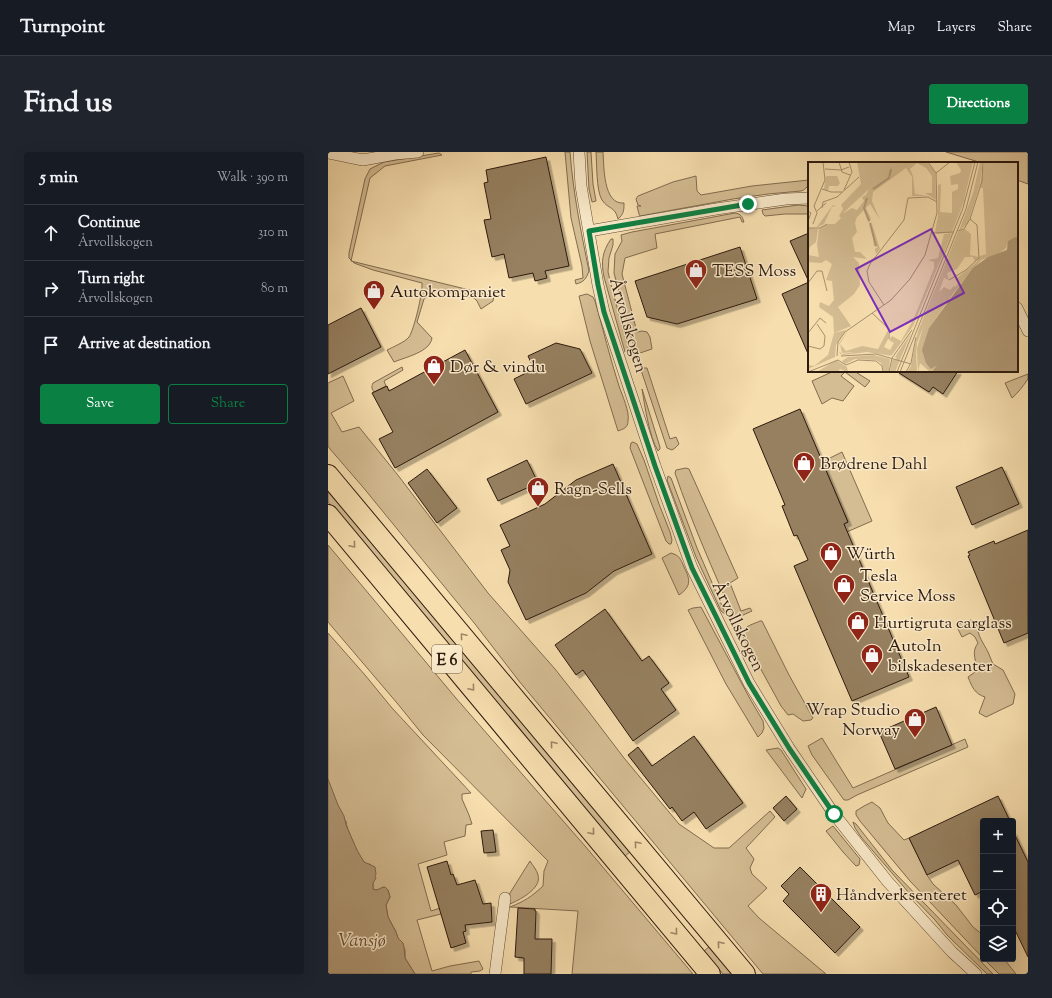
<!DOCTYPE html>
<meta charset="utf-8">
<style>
body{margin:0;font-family:"Sorts Mill Goudy",serif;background:#20242c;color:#f1f3f6}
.controls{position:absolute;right:12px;bottom:12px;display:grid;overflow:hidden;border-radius:4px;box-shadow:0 4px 16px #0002}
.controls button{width:36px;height:36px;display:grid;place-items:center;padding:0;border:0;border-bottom:1px solid #363941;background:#171b24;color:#f1f3f6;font:20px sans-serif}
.stop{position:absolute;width:12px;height:12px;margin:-9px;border:3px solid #0b8043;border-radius:50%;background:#fff}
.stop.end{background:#0b8043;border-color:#fff;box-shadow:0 1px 4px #0008}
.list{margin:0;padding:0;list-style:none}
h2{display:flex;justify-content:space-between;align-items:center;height:52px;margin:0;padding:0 16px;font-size:17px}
h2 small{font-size:13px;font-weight:400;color:#9ea1a6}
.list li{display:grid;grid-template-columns:26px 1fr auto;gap:12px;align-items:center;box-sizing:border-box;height:56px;padding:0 16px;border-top:1px solid #363941}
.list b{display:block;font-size:15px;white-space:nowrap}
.list p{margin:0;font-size:13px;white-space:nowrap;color:#9ea1a6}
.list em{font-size:13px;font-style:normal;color:#9ea1a6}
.actions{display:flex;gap:8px;padding:12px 16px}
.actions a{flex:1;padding:9px 0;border:1px solid #0b8043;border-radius:4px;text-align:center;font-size:14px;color:#0b8043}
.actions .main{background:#0b8043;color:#fff}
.icon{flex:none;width:22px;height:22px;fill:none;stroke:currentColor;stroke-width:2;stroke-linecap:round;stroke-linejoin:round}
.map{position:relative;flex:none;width:700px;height:822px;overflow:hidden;border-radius:4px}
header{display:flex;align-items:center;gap:24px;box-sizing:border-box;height:56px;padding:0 20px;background:#171b24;border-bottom:1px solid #363941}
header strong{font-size:19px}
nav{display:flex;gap:22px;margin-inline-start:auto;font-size:14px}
.intro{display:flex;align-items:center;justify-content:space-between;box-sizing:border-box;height:96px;padding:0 24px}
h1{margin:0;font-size:28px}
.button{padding:10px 18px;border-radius:4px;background:#0b8043;color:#fff;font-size:14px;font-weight:700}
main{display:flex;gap:24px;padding:0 24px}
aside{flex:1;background:#171b24;border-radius:4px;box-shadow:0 4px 16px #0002}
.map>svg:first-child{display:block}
.green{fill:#d5bd93;stroke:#816c50}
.water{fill:#b29b78;stroke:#7d674e}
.building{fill:#968061;stroke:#2d1a0e;filter:url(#shadow)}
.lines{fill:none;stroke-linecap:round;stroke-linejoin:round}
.street-casing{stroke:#604b36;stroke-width:12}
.highway-casing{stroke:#2d1a0e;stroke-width:22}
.street{stroke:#faeaca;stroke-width:11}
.highway{stroke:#f7deae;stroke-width:20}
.oneway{stroke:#9c8666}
.route{stroke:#0b8043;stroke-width:5}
.labels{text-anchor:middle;stroke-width:3;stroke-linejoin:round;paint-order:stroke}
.shield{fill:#faeaca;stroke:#6a5846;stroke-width:1}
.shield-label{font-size:16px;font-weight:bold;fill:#2d1a0e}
.poi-label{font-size:17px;fill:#2d1a0e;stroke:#faeaca;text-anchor:start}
.street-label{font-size:17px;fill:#2d1a0e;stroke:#faeaca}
.water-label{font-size:18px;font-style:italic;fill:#624e38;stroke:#faeaca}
.inset-river{fill:none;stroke:#b29b78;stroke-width:2}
.inset-road{fill:none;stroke:#a6906e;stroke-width:1}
.view{fill:#7b2cbf;fill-opacity:0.15;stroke:#7b2cbf;stroke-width:2}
.inset-edge{fill:none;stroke:#2d1a0e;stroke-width:2}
</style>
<header>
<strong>Turnpoint</strong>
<nav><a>Map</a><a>Layers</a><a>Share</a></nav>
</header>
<div class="intro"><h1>Find us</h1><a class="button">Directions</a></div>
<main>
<aside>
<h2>5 min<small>Walk · 390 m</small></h2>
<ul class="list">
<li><svg class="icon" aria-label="ahead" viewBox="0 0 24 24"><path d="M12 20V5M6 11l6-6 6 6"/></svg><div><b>Continue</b><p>Årvollskogen</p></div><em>310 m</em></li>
<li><svg class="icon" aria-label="right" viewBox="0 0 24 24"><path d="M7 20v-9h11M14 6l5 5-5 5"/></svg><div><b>Turn right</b><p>Årvollskogen</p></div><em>80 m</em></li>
<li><svg class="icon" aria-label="arrive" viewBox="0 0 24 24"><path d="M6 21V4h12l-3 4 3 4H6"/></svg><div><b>Arrive at destination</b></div></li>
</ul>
<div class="actions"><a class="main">Save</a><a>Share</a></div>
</aside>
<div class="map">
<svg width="700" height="822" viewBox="0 0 700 822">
<defs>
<filter id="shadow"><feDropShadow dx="3.5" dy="3.5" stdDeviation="0" flood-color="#0004"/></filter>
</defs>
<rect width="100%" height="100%" fill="#f7deae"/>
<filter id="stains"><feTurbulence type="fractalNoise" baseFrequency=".005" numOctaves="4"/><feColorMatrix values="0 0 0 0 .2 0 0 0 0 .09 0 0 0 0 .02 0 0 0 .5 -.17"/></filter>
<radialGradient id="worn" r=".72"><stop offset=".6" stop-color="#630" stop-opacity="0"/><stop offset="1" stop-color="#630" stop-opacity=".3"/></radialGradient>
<path class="green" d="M237,0H242C245,40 253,80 261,119C258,127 256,130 248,132L247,128L255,126L254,114L243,66Z
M259,0H263L265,32L268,49L264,50L261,37Z
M268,0H275C276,14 275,53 296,51C296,58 296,62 290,67C287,54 281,58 274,48C268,38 269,12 268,0Z
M618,0H700V32L689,28V11H654Z
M111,1L114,3L57,14L42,26L23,109L166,144L165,149L153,157L149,149L146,146L116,139H107L96,147L89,170L104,186C102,200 78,205 66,210L59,198C65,195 77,190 81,185C86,178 95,140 94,131L45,118L26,111L21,106V101L37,27L42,17L56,10Z
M368,24L369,39L373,43L424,34L481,28C481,33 478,38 473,39L440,42L405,47L312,64L311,62L309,54H313L310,53L308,47L310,44L345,30Z
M470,53L481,54V62H457L437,64L435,62L434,58Z
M407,61C413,62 414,64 416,70H414L412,65L327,82L329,96L297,106L294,122L309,180L314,179L319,180L322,185L324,197L309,202L303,185L286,121L287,102L294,89L293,83L304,80Z
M283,87H285V93L281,106L280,120L285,140L301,199L297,200L276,125C273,110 274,100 283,87Z
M259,142L265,145L267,149C275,177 282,206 291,234C294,243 302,260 300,269C300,276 295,277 290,279L262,189L251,144Z
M74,215L75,218L56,229L58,234L46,240C44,237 43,235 45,231Z
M316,216H319L342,287L348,285L351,292L347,296L344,298L339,296L313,218Z
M506,219H526L542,229L537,235L517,220L513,224L526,234L515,249L504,246L494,252L484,229Z
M700,222V227C695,234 690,241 684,246L677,231Z
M15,224L26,249L3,261L14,280L31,275L69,322L160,441L227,517L261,560L296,606L351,672L386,696H401L442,659L447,665L418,696L426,707L422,716L424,722L439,736L420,754L431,766L498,822H435L191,529L147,472L34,334L2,297L0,294V231Z
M314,237L332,295V297L330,299C321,284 317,255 314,237Z
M305,290L309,292L316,308L331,352L342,380L344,388L343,392H341L338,389L302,296L303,291Z
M514,300L544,369L484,395L480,387L520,370L494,310Z
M358,316L361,317L410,426L402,431L413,459L422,456L424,459L413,464L406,466C385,418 364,371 347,321L348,318Z
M340,324L343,326L369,396L398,463L393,459L368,405L339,328Z
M0,336L302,700L297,704L0,350Z
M0,393L127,545L257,694L365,822H244L250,759L182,755C197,749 203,745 215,734L216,719L220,709L95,583L69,551L0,470Z
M343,401C352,404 352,406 356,415C362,427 364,434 351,443L334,406Z
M373,455L421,545L435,569L436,576L434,581L430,585L398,532L360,458L365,456Z
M643,468L649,473C650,485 655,490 660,500C662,504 663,508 665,512L675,518L687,542L685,552L658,565L651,561L657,545C647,542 644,535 640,525L650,518L651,512L648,511C646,503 645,498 650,491L647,485L642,481L634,485L628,473Z
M432,469H434L461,523L485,566L483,568L475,569L465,562L460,563L453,554L413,481C416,474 426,472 432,469Z
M0,481L37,523L64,556L143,641L134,642V647L141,663L144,672L138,673L137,684L116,690L119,703L90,712L103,759L131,750L133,757L89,768L104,819L122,814L151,809L155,817L152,819L143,820V822H87L77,806V798L73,789L70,786L68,780L60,765L58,753L62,745L60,738L55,735C52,737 49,739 45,737V731L47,726L42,712C38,712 39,712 36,710C30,704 18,676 18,669L0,653Z
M494,586L525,636L637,587L640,595L529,643L520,648H516L484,603L480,594Z
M450,596L453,598L478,637L474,646L438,598Z
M544,650L552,656L560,671L576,688L581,686L599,723L605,732L628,753L645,775L655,783V806L582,729L532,669L528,663V659L536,654Z
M525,670L528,672L564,718L665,822H659L619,783L607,768L581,741L533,685L527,676Z
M505,674L532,707L531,713L528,714L515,700L498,679Z
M202,709C205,714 209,718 210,723C214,737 191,748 180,753L182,741Z
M382,794L406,822H395L376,799Z
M656,807H676L688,822H671Z"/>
<path class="water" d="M0,627L10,653L16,664L18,673L29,698L36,710L47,715L48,722L47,724L48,726L45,731V737C50,740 52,735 57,735L60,738L62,745L58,753L60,765L68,780L70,786L75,791L76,795L77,806L87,822H0Z"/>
<path class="building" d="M218,5L241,114L217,119L219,126L207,129L205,121L181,126L176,102L164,105L156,68L163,67L156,31L160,30L158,18Z
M481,81V204L454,142L481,130L462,89Z
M412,95L429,147L349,172L319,165L307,129Z
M33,156L53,195L0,222V173Z
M228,191L252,197L264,221L198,252L186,227L206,217L200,204Z
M137,198L170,260L67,316L51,287L65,280L44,241L59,234L61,239Z
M568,219H630L615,242L605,235L601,240Z
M472,257L520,370L516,372L581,525L524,549L466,414L480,408L469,383L466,384L454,354L457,353L425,277Z
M199,308L210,331L170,349L159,327Z
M285,312L324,402L286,419L258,441L198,468L180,430L182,418L173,398L182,394L172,373L217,352L248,328Z
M674,315L691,352L644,373L628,335Z
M99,317L129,356L109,371L80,331Z
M700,378V481L676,491L640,404L642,403L640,400L666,389L667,392Z
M277,457L314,509L321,504L341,531L333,537L348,558L305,589L255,518L248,523L227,493Z
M608,555L624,593L567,617L551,580Z
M366,584L415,651L378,677L366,660L354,669L344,655L342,657L300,603L310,595L324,614Z
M458,644L469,657L456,669L445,656Z
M670,644L682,669H655V739L647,743L630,708L599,723L581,686Z
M165,678L168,700L156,701L153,679Z
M685,679L700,710V805L685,774Z
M119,709L123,723L125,722L129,733L147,728L155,752L163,751L164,770L137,773L138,779L135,780L138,791L123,796L99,715Z
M472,715L532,775L507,801L455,749L461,742L453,734Z
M190,756L207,757V759H208L207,787H224L223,822H196V806L187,805Z"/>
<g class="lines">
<g class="street-casing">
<path id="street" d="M251,0L253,34L270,133L276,160L327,314L364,416L421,531L461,596L506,662L560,730L624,800L648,822
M0,1L35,8L67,2L90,0
M261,79L388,57L458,47L481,46
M689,156L700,179
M167,822L177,746"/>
</g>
<g class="highway-casing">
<path id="highway" d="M0,323L417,822
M0,363L382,822"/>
</g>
<use href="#street" class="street"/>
<use href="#highway" class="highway"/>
</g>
<defs><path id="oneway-chevron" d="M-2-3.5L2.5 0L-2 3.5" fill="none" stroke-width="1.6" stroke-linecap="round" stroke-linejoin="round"/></defs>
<g class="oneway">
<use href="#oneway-chevron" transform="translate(25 393) rotate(50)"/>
<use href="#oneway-chevron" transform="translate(135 484) rotate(-130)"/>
<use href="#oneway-chevron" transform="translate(144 536) rotate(50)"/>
<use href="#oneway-chevron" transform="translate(225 592) rotate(-130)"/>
<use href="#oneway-chevron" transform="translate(264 680) rotate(50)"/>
<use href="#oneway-chevron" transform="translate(309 692) rotate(-130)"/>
<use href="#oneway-chevron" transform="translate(347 780) rotate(50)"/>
<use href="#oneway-chevron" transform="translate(392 792) rotate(-130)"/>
</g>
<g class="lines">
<path class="route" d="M420,52L261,79L270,133L276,160L327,314L364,416L421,531L461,596L506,662"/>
</g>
<defs>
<g id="shop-pin" transform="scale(1.15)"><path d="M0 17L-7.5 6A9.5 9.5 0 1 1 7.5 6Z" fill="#8f2418" stroke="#faeaca"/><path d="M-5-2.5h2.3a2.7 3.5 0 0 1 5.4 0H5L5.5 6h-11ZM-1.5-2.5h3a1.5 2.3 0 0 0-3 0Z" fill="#fff"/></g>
<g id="building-pin" transform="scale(1.15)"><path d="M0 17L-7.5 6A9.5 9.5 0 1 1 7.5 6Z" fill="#8f2418" stroke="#faeaca"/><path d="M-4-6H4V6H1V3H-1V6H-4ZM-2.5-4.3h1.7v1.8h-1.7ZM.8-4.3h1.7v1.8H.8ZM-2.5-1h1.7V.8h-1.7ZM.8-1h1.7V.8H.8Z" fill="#fff"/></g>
</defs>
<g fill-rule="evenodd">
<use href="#shop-pin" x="368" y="118"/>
<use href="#shop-pin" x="46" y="139"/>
<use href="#shop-pin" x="106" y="214"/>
<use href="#shop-pin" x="476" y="311"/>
<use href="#shop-pin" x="210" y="336"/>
<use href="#shop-pin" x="503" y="401"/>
<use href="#shop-pin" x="516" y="433"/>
<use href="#shop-pin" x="530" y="470"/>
<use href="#shop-pin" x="544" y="503"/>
<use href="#shop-pin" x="587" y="567"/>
<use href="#building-pin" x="493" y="742"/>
</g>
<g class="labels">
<rect class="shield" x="104" y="493" width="30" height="28" rx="3"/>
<g class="shield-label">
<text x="119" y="513">E 6</text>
</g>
<g class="poi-label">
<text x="384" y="124">TESS Moss</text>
<text x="62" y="145">Autokompaniet</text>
<text x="122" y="220">Dør &amp; vindu</text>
<text x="492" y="317">Brødrene Dahl</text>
<text x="226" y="342">Ragn-Sells</text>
<text x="518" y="407">Würth</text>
<text x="532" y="429">Tesla<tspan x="532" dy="20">Service Moss</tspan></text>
<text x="546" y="476">Hurtigruta carglass</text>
<text x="560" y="499">AutoIn<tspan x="560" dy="20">bilskadesenter</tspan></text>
<text x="572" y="563" text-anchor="end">Wrap Studio<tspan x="572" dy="20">Norway</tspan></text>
<text x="508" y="748">Håndverksenteret</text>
</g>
<g class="street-label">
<text transform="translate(301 173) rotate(74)" y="6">Årvollskogen</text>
<text transform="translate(411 474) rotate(64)" y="6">Årvollskogen</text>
</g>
<g class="water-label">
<text x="34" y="794">Vansjø</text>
</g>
</g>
<g transform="translate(480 10)">
<rect width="210" height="210" fill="#f7deae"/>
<path d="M49,0H119L127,10L128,38L117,31H124V14L118,6L109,1L102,7L105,14L107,32L120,34H104V15L98,6L65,30L64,39L72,58L62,42L58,46L63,57L61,61L56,48L49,55L47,61L49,70L44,76L47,90H52L59,97L45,95L51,101L52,123L46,132L30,145L43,164L26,171L25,155L11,145L12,140L21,144L26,138L24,119L18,118L24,102L18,98L13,101L0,100V96H5H0V93L11,95L9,83L11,67L20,62H27L33,56L31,54L35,47L33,43L53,22ZM61,27L58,33L54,35L56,39L49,48L44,46L34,52ZM148,0H165L156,38L158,34L144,70L129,72L127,70L130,54V23L133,22L132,50L144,51V30L150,27V22L143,23L142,14L152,11L153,8ZM172,0H175L172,22L160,61L151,69L165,31ZM176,0H210V78L201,84L199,82L198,86L191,91L173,98L146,130L121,166L150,210H122L112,201L110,210L109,187L115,165L109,181L108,192L109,210H99L103,204L110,169L150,70L157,67L163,72L162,93L171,95L167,100L165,95H157L149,107L139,111L141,118L136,116L131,130L136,125L142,128L146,124L144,122L147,125L151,121L148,118L150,115L169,100L172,94L178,92L175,26H172ZM18,14H29L32,21L30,24H21L20,29L16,27ZM25,43L28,44L24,45L16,62L8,66ZM63,59L72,87L68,92L67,87L70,85L66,84ZM0,66L10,67L8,80L2,85L0,91ZM144,71L105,164L84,193H82L84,194L59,190L35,193L32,192L31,188V181L40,169L31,183V189L34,192L46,190L34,191L32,182L38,189L54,184L70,187L80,168V177L76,185L82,188L86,181L81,178L84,174L93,179L104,160L101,158L106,156L126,106V100L120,98L130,96L136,72ZM38,168L28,183L27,195L0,207V203L6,204L20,193L26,171ZM103,171L87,210H82L84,198L89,197L87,195ZM66,193L82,197L81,210H76L73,201L68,198L47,197L37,202L34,199L40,195ZM28,198L39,205L40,210L32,207L30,210H9Z" fill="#d5bd93" fill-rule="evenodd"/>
<path d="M210,74V210H124L129,203L123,207L118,201L114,188L121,166L165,106L180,95L199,88L200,79Z" fill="#b29b78"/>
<path class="inset-river" d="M65,27L81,16L83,7M59,36L56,46L61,59M62,61L68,84"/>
<path class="inset-road" d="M31,0L34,10L42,13M17,7L33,8L41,5M128,11L142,0M14,27L23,30H34M36,28L44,10L41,0M14,46L15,40L29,35L51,15M0,49L3,51L0,59M9,49L18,41M5,62L9,51L6,44L17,18L15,0M0,66H12L19,62M150,69L156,67L162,57L174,19L175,0M125,71L146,70M141,118L158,108L171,96L169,63L162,57M0,121L9,109H14L19,129M76,143L61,120L59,109L62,102L96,58L100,36L120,35L129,40M64,151L81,167V177M0,171L12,156L18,161M0,184L12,187L16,184L17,174L9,162M29,194L30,180L37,170L83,138L102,117L117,93L129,51L128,11L120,0M33,194L68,192L103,202M30,198L38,203L50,198L68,199L74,204L75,210M0,210L30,198M81,210L84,196L104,168M89,210L155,46L167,0M92,210L158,47L170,0M98,210L103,201L108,175"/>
<path class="view" d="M123,67L156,131L82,170L48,107Z"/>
<rect width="210" height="210" class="inset-edge"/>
</g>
<rect width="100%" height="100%" filter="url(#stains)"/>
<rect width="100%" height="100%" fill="url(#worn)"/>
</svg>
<div class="controls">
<button>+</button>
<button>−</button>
<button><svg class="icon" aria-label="locate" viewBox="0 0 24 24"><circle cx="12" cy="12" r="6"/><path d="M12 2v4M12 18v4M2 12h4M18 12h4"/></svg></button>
<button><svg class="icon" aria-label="layers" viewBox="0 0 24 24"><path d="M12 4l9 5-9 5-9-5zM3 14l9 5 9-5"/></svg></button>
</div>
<div class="stop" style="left:506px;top:662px"></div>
<div class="stop end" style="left:420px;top:52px"></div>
</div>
</main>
